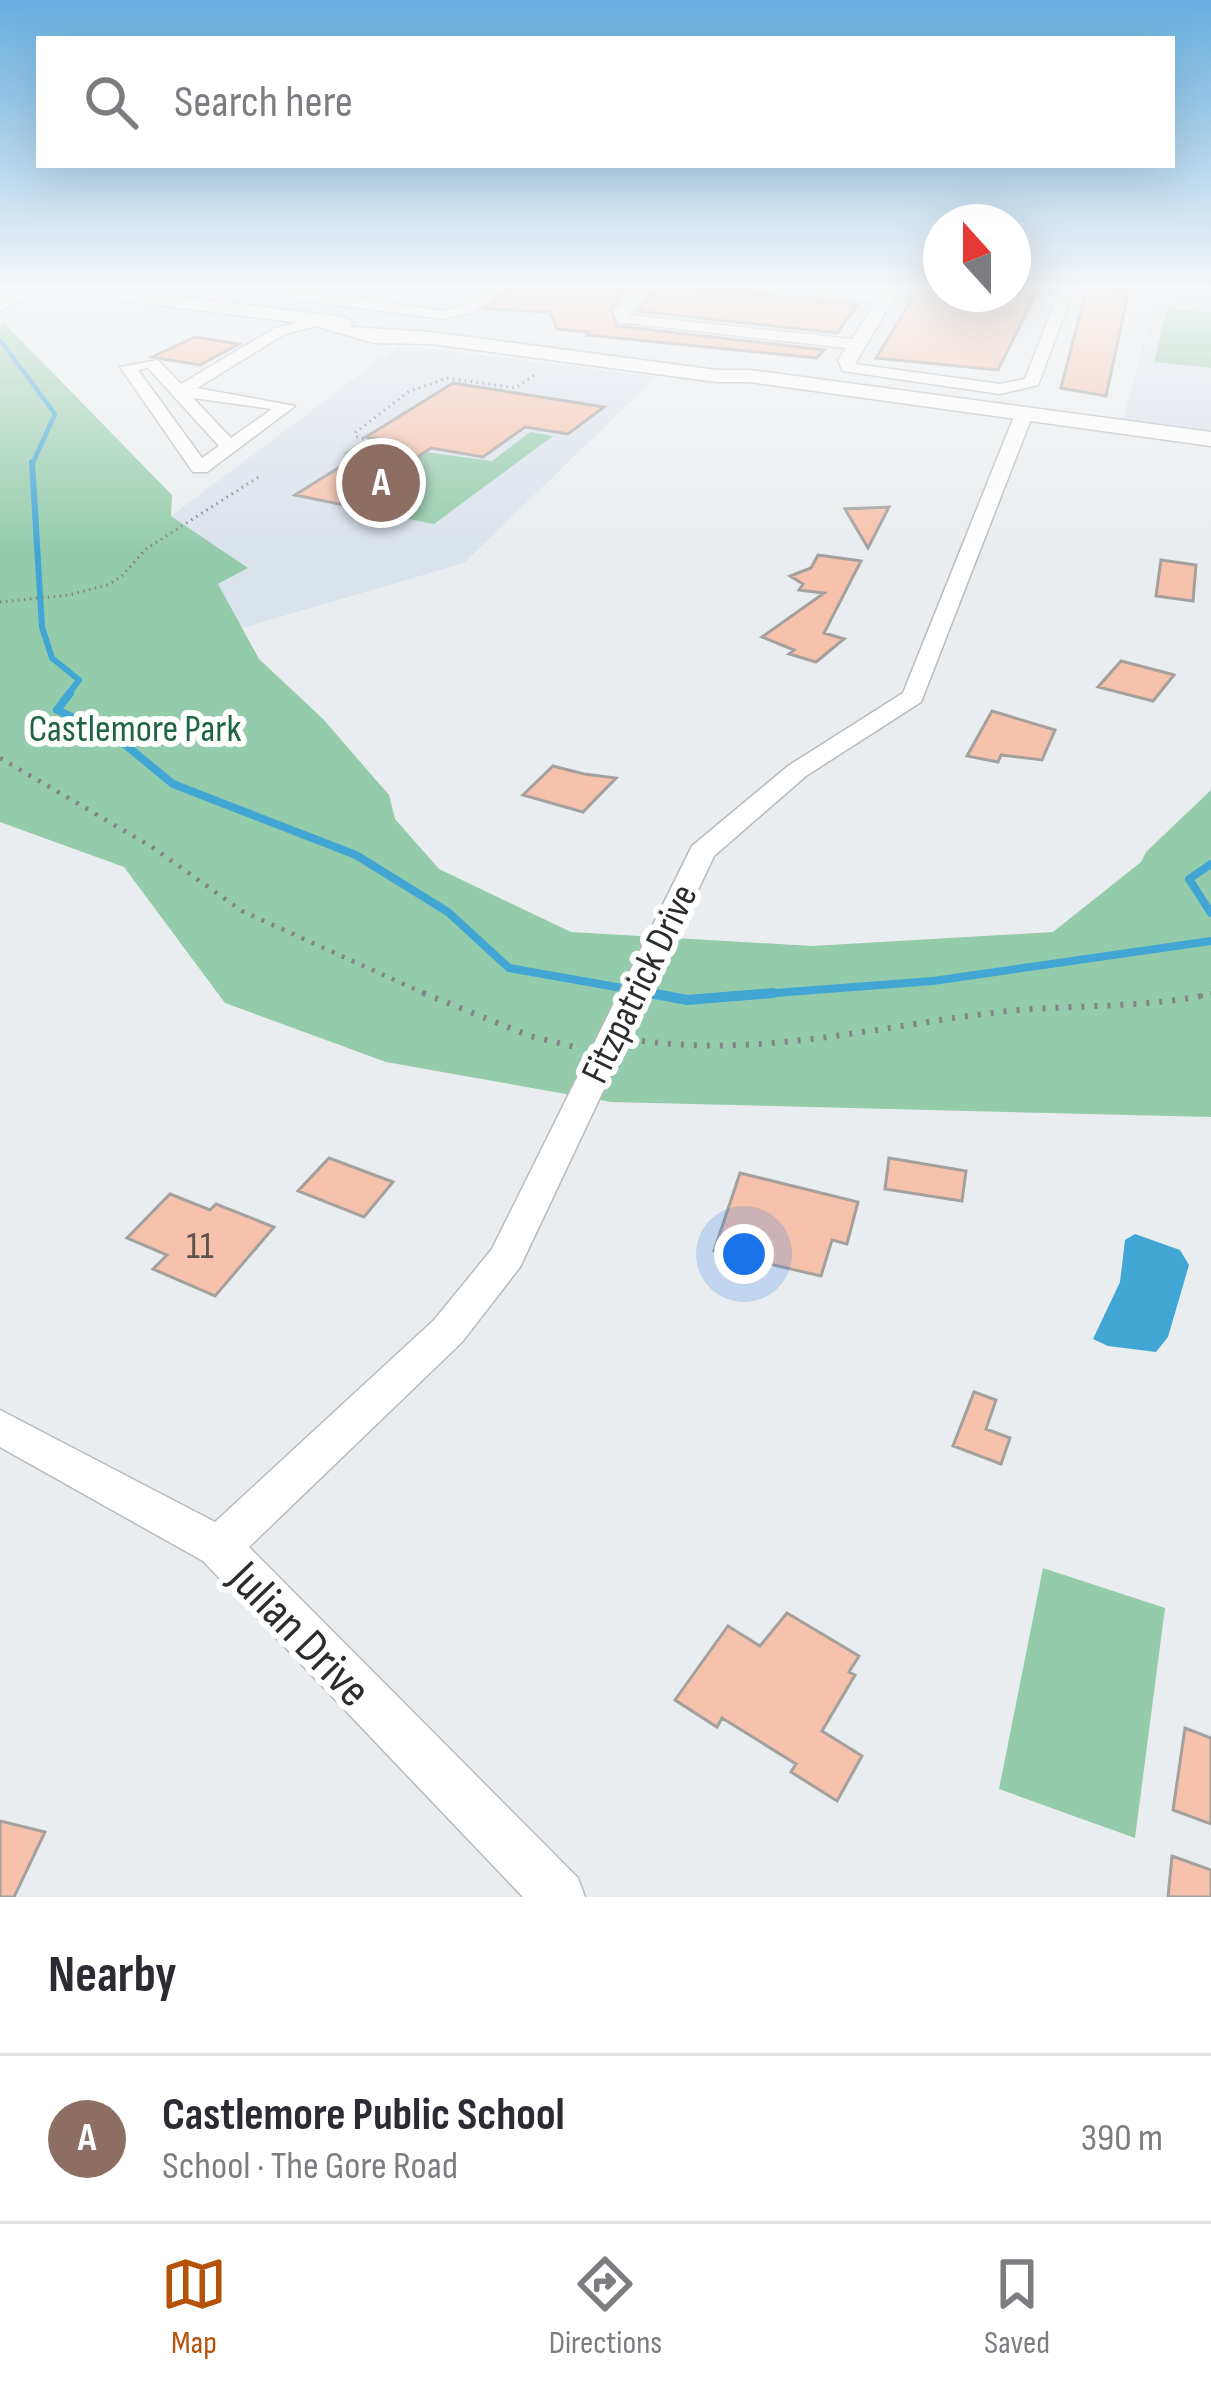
<!DOCTYPE html>
<meta charset="utf-8">
<style>
body{margin:0;font-family:"Sofia Sans Condensed",sans-serif;background:#f2f2f3;color:#2b2b33}
.compass{position:absolute;left:923px;top:204px;width:108px;height:108px;border-radius:50%;background:#fff;box-shadow:0 12px 48px #0002;rotate:339deg}
.you{position:absolute;left:744px;top:1254px;width:42px;height:42px;margin:-30px;border:9px solid #fff;border-radius:50%;background:#1a73e8;box-shadow:0 0 0 18px #1a73e833}
.badge{display:grid;place-items:center;width:78px;height:78px;border-radius:50%;background:#b45309;color:#fff;font-size:39px;font-weight:700}
.pin{position:absolute;translate:-50% -50%;border:6px solid #fff;box-shadow:0 3px 12px #0006}
.list{margin:0;padding:0;list-style:none}
h2{display:flex;justify-content:space-between;align-items:center;height:156px;margin:0;padding:0 48px;font-size:51px}
h2 small{font-size:39px;font-weight:400;color:#7c7c81}
.list li{display:grid;grid-template-columns:78px 1fr auto;gap:36px;align-items:center;box-sizing:border-box;height:168px;padding:0 48px;border-top:3px solid #e1e1e2}
.list b{display:block;font-size:45px;white-space:nowrap}
.list p{margin:0;font-size:39px;white-space:nowrap;color:#7c7c81}
.list em{font-size:39px;font-style:normal;color:#7c7c81}
.icon{flex:none;width:66px;height:66px;fill:none;stroke:currentColor;stroke-width:2;stroke-linecap:round;stroke-linejoin:round}
.map{position:relative;flex:none;width:1211px;height:1897px;overflow:hidden}
.search{position:absolute;background:#fff;box-shadow:0 12px 48px #0002;left:36px;right:36px;top:36px;height:132px;display:flex;align-items:center;gap:30px;box-sizing:border-box;padding:0 42px;border-radius:0px;color:#7c7c81;font-size:45px}
.sheet{height:324px;background:#fff}
nav{display:flex;justify-content:space-around;align-items:center;box-sizing:border-box;height:168px;border-top:3px solid #e1e1e2;background:#fff;font-size:33px;color:#7c7c81}
nav a{display:grid;justify-items:center;gap:6px}
nav .on{color:#b45309}
.map>svg:first-child{display:block}
.built{fill:#dae2eb}
.green{fill:#93cbab}
.water{fill:#42a6d4}
.lines{fill:none;stroke-linecap:round;stroke-linejoin:round}
.stream-far3{stroke:#42a6d4;stroke-width:4.5}
.stream-far2{stroke:#42a6d4;stroke-width:6}
.stream-far1{stroke:#42a6d4;stroke-width:8}
.stream{stroke:#42a6d4;stroke-width:10}
.building{fill:#f7c2ab;stroke:#a4a09e;stroke-width:3}
.minor-casing{stroke:#b8bbbe;stroke-width:3}
.major-casing{stroke:#b8bbbe;stroke-width:3}
.path-far2{stroke:#838587;stroke-width:3;stroke-dasharray:1.5 4.5;stroke-linecap:butt}
.path-far1{stroke:#838587;stroke-width:4.5;stroke-dasharray:3 8;stroke-linecap:butt}
.path{stroke:#838587;stroke-width:6;stroke-dasharray:3 10;stroke-linecap:butt}
.minor{fill:#fff;fill-rule:evenodd}
.major{fill:#fff;fill-rule:evenodd}
.labels{text-anchor:middle;stroke-width:12;stroke-linejoin:round;paint-order:stroke}
.park-label{font-size:39px;fill:#1f6445;stroke:#fff}
.street-label{font-size:39px;fill:#2b2c2e;stroke:#fff}
.near-number-label{font-size:39px;fill:#5e524d}
.near-street-label{font-size:48px;fill:#2b2c2e;stroke:#fff}
</style>
<div class="map">
<svg width="1211" height="1897" viewBox="0 0 1211 1897">
<rect width="100%" height="100%" fill="#eaedef"/>
<path class="built" d="M1159,286H1211V432L1123,419Z
M399,345L656,377L464,563L232,631L207,590L247,569L171,516Z"/>
<path class="green" d="M1167,309L1211,312V368L1154,362Z
M4,323L172,495L171,516L248,568L218,584L259,659L323,719L389,795L395,819L439,869L571,932L812,946L1053,932L1141,862L1146,852L1211,790V1117L611,1102L386,1062L225,1003L124,867L0,822V325Z
M530,432L553,436L434,524L293,496L342,464L344,453L359,443L492,461Z
M1043,1568L1165,1608L1135,1838L999,1789Z"/>
<path class="water" d="M1135,1234L1180,1250L1189,1265L1168,1337L1156,1352L1108,1346L1093,1339L1120,1282L1125,1240Z"/>
<g class="lines">
<path class="stream-far3" d="M0,340L55,414L32,465"/>
<path class="stream-far2" d="M32,462L42,627L52,658L79,680L67,696"/>
<path class="stream-far1" d="M70,693L57,710L117,738L173,784L356,855L448,912L509,968L667,996
M1211,864L1189,879L1211,913
M734,996L933,981L1211,941"/>
<path class="stream" d="M650,993L687,1000L773,993"/>
</g>
<path class="building" d="M511,286H632L611,308L617,326L824,350L817,358L587,335L589,332L557,329L550,312L485,309Z
M659,286L734,291L857,305L837,333L638,311Z
M920,286H941V294L1038,289L998,370L876,358Z
M1087,286L1129,290L1106,396L1061,388Z
M195,337L239,344L200,365L152,357Z
M453,383L604,407L568,434L525,427L483,457L431,448L344,505L295,495L383,440L366,437Z
M889,507L868,548L845,509Z
M818,555L861,561L824,633L844,639L816,662L789,654L794,650L762,637L824,593L799,590L803,584L790,576L811,568Z
M1161,560L1196,565L1193,601L1156,596Z
M1121,661L1167,673L1174,675L1153,701L1098,687Z
M992,711L1055,730L1042,760L1001,755L998,762L967,756Z
M553,766L584,774L616,778L583,812L523,795Z
M329,1158L393,1182L364,1217L298,1191Z
M889,1158L966,1171L962,1201L885,1189Z
M740,1173L858,1202L847,1244L832,1240L821,1276L714,1251Z
M170,1194L210,1210L216,1204L274,1227L215,1296L153,1269L167,1255L127,1238Z
M974,1392L996,1400L986,1429L1010,1438L1001,1464L953,1446Z
M787,1613L859,1656L849,1672L855,1675L822,1731L862,1756L837,1801L791,1772L796,1764L722,1718L717,1727L675,1700L728,1626L760,1646Z
M1185,1728L1211,1738V1824L1173,1810Z
M0,1821L45,1832L14,1897H0Z
M1172,1856L1211,1870V1897H1168Z"/>
<g class="lines">
<g class="minor-casing">
<path id="minor" d="M278,286L444,311C468,305 483,286 507,286L474,312L444,319L290,299L277,295Z
M639,286H655L629,315L852,339L875,303L732,286L881,295L887,286H901L855,364L1000,384L1025,379L1061,286H1075L1038,385L1000,394L843,371L838,360L846,348L618,322L614,311Z
M316,318L321,325L285,334L197,388L295,406L207,472H193L120,367L158,360L181,384L275,328ZM148,368L219,446L202,458L138,370ZM193,398L272,409L231,438Z
M1024,409L1033,414L921,702L806,776L714,856L520,1267L462,1342L249,1547L578,1878L585,1897H523L203,1561L0,1447V1410L215,1522L434,1320L492,1249L692,846L788,766L903,693L1015,414Z"/>
</g>
<g class="major-casing">
<path id="major" d="M24,286H93L344,317L354,323L350,327L432,332L717,370H750L1211,432V446L750,382H717L432,344L374,343L309,324L44,291L0,311V298Z"/>
</g>
<path class="path-far2" d="M1168,286L1166,291L1211,307
M369,441L355,436L356,432L408,392L447,378L515,388L538,373
M0,602L69,595L107,585L121,577L146,549L260,476"/>
<path class="path-far1" d="M0,758L152,847L242,911L430,996
M1200,996L1211,994"/>
<path class="path" d="M423,993L530,1036L575,1047
M642,1041C764,1057 879,1026 1000,1012C1070,1004 1141,1009 1211,994"/>
<use href="#minor" class="minor"/>
<use href="#major" class="major"/>
</g>
<linearGradient id="sky" x2="0" y2="1"><stop stop-color="#65aee0"/><stop offset="0.52" stop-color="#f6f7f8"/><stop offset="1" stop-color="#f6f7f8" stop-opacity="0"/></linearGradient>
<rect width="1211" height="552" fill="url(#sky)"/>
<g class="labels">
<g class="park-label">
<text x="135" y="741">Castlemore Park</text>
</g>
<g class="street-label">
<text transform="translate(638 983) rotate(-64)" y="14">Fitzpatrick Drive</text>
</g>
<g class="near-number-label">
<text x="200" y="1258">11</text>
</g>
<g class="near-street-label">
<text transform="translate(301 1633) rotate(46)" y="17">Julian Drive</text>
</g>
</g>
</svg>
<svg class="compass" viewBox="-18 -18 36 36"><path d="M0-13l5 13h-10z" fill="#e53935"/><path d="M0 13l5-13h-10z" fill="#7c7c81"/></svg>
<div class="you"></div>
<div class="pin badge" style="left:381px;top:483px;background:#8d6e63">A</div>
<div class="search"><svg class="icon" aria-label="search" viewBox="0 0 24 24"><circle cx="10" cy="10" r="6"/><path d="M15 15l6 6"/></svg>Search here</div>
</div>
<section class="sheet">
<h2>Nearby<small></small></h2>
<ul class="list">
<li><span class="badge" style="background:#8d6e63">A</span><div><b>Castlemore Public School</b><p>School · The Gore Road</p></div><em>390 m</em></li>
</ul>
</section>
<nav>
<a class="on"><svg class="icon" aria-label="map" viewBox="0 0 24 24"><path d="M3 6l6-2 6 2 6-2v14l-6 2-6-2-6 2zM9 4v14M15 6v14"/></svg>Map</a>
<a><svg class="icon" aria-label="directions" viewBox="0 0 24 24"><path d="M12 3l9 9-9 9-9-9zM9 14v-3h6M13 9l2 2-2 2"/></svg>Directions</a>
<a><svg class="icon" aria-label="saved" viewBox="0 0 24 24"><path d="M7 4h10v16l-5-4-5 4z"/></svg>Saved</a>
</nav>
